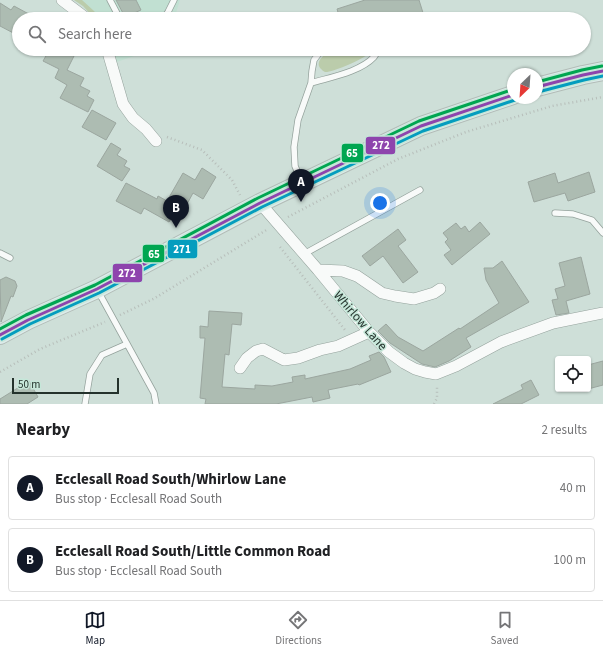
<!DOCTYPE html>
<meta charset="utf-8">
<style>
body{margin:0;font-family:"Source Sans 3",sans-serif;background:#f6f6f6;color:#202124}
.controls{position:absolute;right:12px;bottom:12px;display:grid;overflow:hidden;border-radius:4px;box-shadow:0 1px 3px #0004}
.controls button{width:36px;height:36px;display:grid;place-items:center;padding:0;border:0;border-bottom:1px solid #e0e0e0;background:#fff;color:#202124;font:20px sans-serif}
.compass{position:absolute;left:507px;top:68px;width:36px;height:36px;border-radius:50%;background:#fff;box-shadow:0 1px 3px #0004;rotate:205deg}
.scale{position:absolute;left:12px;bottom:10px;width:107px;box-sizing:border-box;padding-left:4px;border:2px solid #24322c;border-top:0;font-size:11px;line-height:14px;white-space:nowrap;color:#24322c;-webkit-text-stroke:3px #c6e7d9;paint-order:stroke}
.you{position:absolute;left:380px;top:203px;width:14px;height:14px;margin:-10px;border:3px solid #fff;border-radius:50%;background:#1a73e8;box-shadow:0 0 0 6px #1a73e833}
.badge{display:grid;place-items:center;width:26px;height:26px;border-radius:50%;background:#111827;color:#fff;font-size:13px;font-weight:700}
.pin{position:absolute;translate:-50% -33px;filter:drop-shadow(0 1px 2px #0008)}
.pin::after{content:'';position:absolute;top:21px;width:14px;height:12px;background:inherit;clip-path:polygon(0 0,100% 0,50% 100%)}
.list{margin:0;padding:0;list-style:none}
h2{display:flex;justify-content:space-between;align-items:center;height:52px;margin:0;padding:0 16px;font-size:17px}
h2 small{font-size:13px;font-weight:400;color:#757577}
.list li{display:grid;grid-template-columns:26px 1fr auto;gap:12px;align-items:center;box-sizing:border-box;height:64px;margin:0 8px 8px;padding:0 8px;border:1px solid #e0e0e0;border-radius:4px}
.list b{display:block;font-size:15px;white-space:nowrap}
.list p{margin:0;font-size:13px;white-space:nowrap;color:#757577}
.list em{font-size:13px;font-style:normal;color:#757577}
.icon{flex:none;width:22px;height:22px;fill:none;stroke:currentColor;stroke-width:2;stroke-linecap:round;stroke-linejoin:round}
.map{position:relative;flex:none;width:603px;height:404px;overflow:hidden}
.search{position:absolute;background:#fff;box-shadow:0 1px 3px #0004;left:12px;right:12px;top:12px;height:44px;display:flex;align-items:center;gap:10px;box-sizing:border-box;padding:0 14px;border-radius:22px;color:#757577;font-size:15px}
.sheet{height:196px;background:#fff}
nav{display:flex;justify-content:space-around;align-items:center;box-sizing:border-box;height:56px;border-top:1px solid #e0e0e0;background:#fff;font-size:11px;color:#757577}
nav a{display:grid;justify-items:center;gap:2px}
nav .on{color:#111827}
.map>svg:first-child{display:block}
.built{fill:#c1e0d2}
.green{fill:#bbccab}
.building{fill:#adbcb2;stroke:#9ba69f}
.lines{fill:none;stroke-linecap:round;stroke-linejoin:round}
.service-casing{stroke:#94a29c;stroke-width:7}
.minor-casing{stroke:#94a29c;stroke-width:12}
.primary-casing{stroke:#b2bcb7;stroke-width:20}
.path{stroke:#b7beba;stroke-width:2.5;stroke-dasharray:1 3;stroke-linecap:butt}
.service{stroke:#f8faf9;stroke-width:5.5}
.minor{stroke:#f8faf9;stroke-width:11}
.primary{stroke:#dcebea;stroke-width:18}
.bus-1-casing{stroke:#c6e7d9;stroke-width:6}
.bus-2-casing{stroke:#c6e7d9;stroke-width:6}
.bus-3-casing{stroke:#c6e7d9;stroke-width:6}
.bus-1{stroke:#8e44ad;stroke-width:3}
.bus-2{stroke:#049dbe;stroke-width:3}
.bus-3{stroke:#00a651;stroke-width:3}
.labels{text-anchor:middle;stroke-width:3;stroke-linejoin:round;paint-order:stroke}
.street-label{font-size:13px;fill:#24322c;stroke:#c6e7d9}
.line-badge{stroke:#c6e7d9;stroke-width:1.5}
.badge-label{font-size:11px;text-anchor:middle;font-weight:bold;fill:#fff}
</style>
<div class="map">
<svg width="603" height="404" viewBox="0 0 603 404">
<rect width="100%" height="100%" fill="#cedfd8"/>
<path class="built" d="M74,0H180L176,13L171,19H95L83,6Z
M109,49H154L114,63Z"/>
<path class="green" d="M74,0H82L94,11L101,19H95L83,6Z
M335,49H367V53C366,55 366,56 364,57C358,61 331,73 325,72C323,71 322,70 320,68C314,60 329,51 335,49Z"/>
<path class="building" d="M116,0H136L141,10L125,17Z
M365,0H419L424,16L416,19H340L337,9Z
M0,3L11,10L14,6L38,19H19V36L0,26Z
M50,49H60L74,56L67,70L84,78L80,86L90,91L87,96L94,100L88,112L60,98L67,85L55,78L59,69L43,61Z
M92,110L116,123L106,140L82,127Z
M111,143L121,149L117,155L127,161L124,166L130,169L122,181L97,166Z
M202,168L216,177L203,199L193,193L180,217L174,214L169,222L144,208L141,214L116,201L126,183L157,199L158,196L167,201L183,173L195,180Z
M589,172L595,192L568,201L565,193L534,202L528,182L555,173L558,183Z
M480,222L490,234L452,265L444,255L451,250L445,242L448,239L443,233L456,223L461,229L465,226L469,232Z
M398,229L406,240L398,246L418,272L403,283L383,256L370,266L362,256Z
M581,257L590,294L566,301L569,313L556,315L552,300L558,299L555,289L565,286L559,263Z
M502,261L529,302L466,338L471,347L449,361L435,367L422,364L390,343L378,331L386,324L398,337L423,351L459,328L460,329L499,303L486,280L484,268H493Z
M6,277L15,281L17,286L13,297L11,296L1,322L0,280Z
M209,311L242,313L241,325L232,324L229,355L225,354L222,387L255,389V385L272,386L293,382L292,377L305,375V379L350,369L371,360L369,356L379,352L384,357L391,372L359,385L358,384L328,390L330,398L313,402L312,397L276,404H205L206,399L200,398L205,338H200V326L208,327Z
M603,361V385L588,389V365Z
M531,380L539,395L521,404H493L523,389L521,385Z
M29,381L38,397L27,404H0V399Z"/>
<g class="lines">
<g class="service-casing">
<path id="service" d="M110,0L120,19
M163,19L168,12L174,0
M433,19L436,18
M311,83C331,77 360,72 374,57C376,54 378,51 380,49
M301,180L295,166L294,147L298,120L311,83L312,71L314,60L320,52L325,49
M555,213L573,214L592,220L603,233
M0,253L10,258
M304,254L420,190
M98,291L154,393L156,404
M85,404L90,374L102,355L127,344"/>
</g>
<g class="minor-casing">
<path id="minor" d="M62,0L87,19
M107,49L123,104L133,118L146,129L156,141
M260,203L318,270L369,332L389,352L404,363L415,369L425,372L436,374L456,366L501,342L553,323L603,313
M318,270L343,271L357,276L382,293L395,296L414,299L434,293L440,289
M240,368L247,358L256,351L263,349L284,360L298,358L320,350L338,346L369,332"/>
</g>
<g class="primary-casing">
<path id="primary" d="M537,87L583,75L603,71
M0,335L28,320L97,289L260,203L421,126L513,95"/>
</g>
<path class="path" d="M167,137L202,150L232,180L240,195
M288,217L398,159L466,132L552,106L603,97
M280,247L345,330
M120,315L155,298L268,229
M0,372L40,349L105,322
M434,404L437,398V385"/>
<use href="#service" class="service"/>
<use href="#minor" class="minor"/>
<use href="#primary" class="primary"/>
<g class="bus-1-casing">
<path id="bus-1" d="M537,87L583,75L603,71
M0,335L28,320L97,289L260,203L421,126L513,95"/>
</g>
<g class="bus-2-casing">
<path id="bus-2" d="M538,92L584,80L603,76
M2,339L30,324L99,293L262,207L423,131L515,100"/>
</g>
<g class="bus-3-casing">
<path id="bus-3" d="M537,82L582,70L602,66
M0,329L26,315L95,285L258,198L419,121L511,90"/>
</g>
<use href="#bus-1" class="bus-1"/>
<use href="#bus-2" class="bus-2"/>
<use href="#bus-3" class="bus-3"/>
</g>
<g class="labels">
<g class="street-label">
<text transform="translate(361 320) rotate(49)" y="5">Whirlow Lane</text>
</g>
</g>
<g class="line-badge">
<rect x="365" y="136" width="31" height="19" rx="4" fill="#8e44ad"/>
<rect x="341" y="143" width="23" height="20" rx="4" fill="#00a651"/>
<rect x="167" y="239" width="31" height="20" rx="4" fill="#049dbe"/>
<rect x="142" y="244" width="23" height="19" rx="4" fill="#00a651"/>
<rect x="112" y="263" width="31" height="20" rx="4" fill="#8e44ad"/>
</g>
<g class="badge-label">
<text x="381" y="149">272</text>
<text x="352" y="157">65</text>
<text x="182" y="253">271</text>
<text x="154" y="258">65</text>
<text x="127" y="277">272</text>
</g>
</svg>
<div class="controls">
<button><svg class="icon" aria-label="locate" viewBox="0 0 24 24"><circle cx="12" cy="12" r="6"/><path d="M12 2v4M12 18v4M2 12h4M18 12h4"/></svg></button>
</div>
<svg class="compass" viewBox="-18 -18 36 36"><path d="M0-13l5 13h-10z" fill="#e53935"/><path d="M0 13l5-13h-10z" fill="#757577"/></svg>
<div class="scale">50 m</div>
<div class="you"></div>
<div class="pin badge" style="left:301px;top:202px">A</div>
<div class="pin badge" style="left:176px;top:228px">B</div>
<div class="search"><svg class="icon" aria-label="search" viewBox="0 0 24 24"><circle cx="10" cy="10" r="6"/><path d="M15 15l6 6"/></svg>Search here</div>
</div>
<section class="sheet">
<h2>Nearby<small>2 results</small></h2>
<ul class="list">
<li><span class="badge">A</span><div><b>Ecclesall Road South/Whirlow Lane</b><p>Bus stop · Ecclesall Road South</p></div><em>40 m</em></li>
<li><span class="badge">B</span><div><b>Ecclesall Road South/Little Common Road</b><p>Bus stop · Ecclesall Road South</p></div><em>100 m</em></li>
</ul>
</section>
<nav>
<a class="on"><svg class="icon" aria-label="map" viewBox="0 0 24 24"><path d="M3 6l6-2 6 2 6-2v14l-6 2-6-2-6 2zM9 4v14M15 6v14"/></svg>Map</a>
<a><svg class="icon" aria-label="directions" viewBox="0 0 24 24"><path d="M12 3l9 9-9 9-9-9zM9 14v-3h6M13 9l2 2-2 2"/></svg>Directions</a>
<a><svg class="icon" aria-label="saved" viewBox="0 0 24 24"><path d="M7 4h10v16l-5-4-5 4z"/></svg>Saved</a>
</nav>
